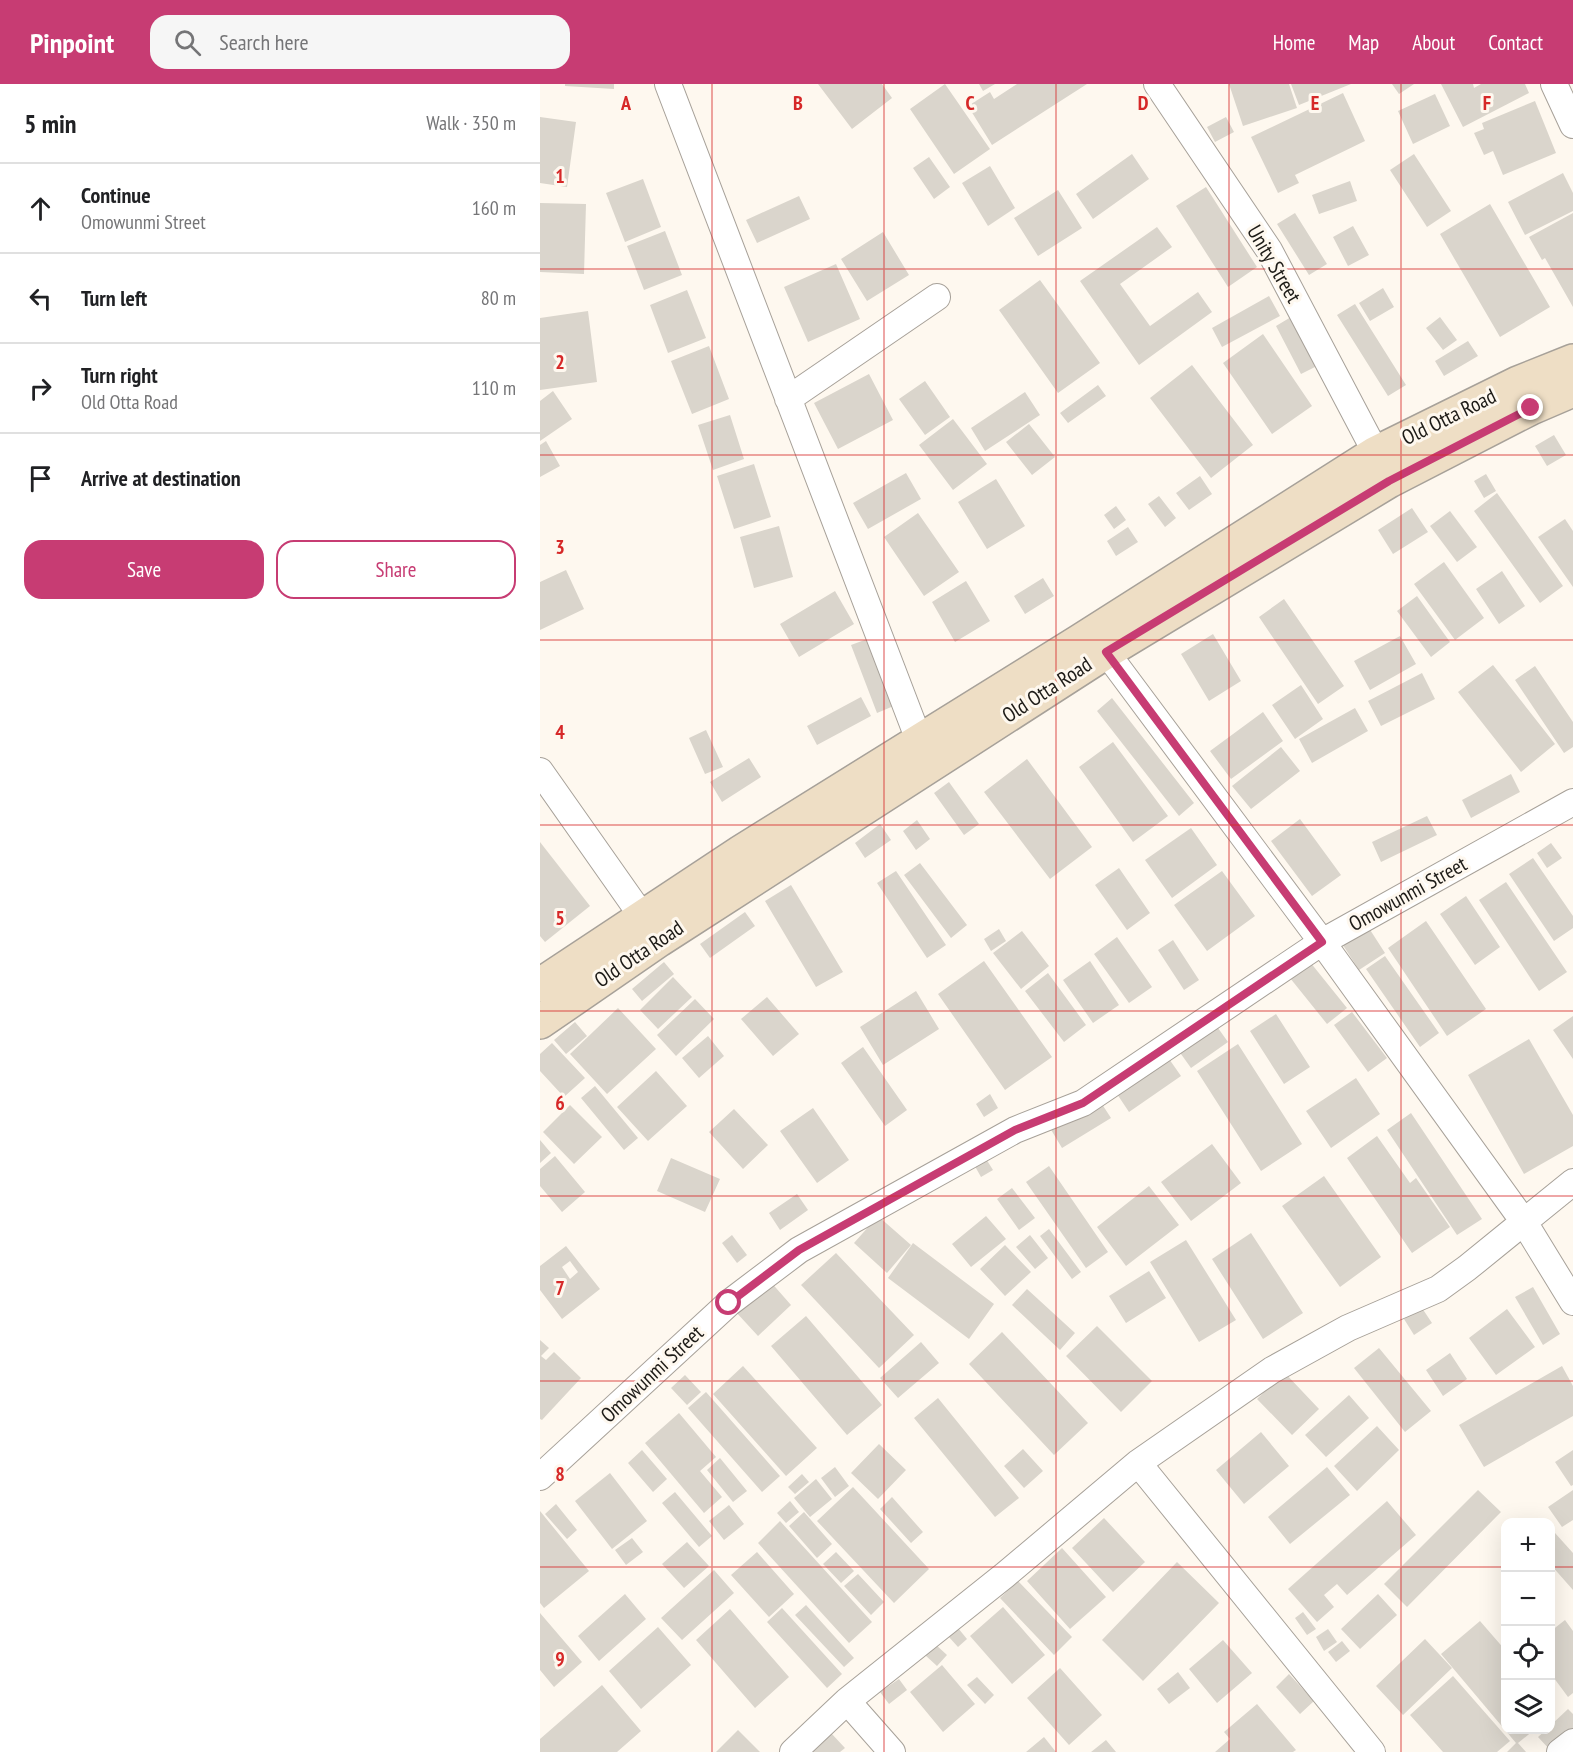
<!DOCTYPE html>
<meta charset="utf-8">
<style>
body{margin:0;font-family:"PT Sans Narrow",sans-serif;background:#f6f6f6;color:#202124}
.controls{position:absolute;right:18px;bottom:18px;display:grid;overflow:hidden;border-radius:12px;box-shadow:0 6px 24px #0002}
.controls button{width:54px;height:54px;display:grid;place-items:center;padding:0;border:0;border-bottom:2px solid #e0e0e0;background:#fff;color:#202124;font:30px sans-serif}
.stop{position:absolute;width:18px;height:18px;margin:-14px;border:4px solid #c73c73;border-radius:50%;background:#fff}
.stop.end{background:#c73c73;border-color:#fff;box-shadow:0 2px 6px #0008}
.list{margin:0;padding:0;list-style:none}
h2{display:flex;justify-content:space-between;align-items:center;height:78px;margin:0;padding:0 24px;font-size:26px}
h2 small{font-size:20px;font-weight:400;color:#757577}
.list li{display:grid;grid-template-columns:39px 1fr auto;gap:18px;align-items:center;box-sizing:border-box;height:90px;padding:0 24px;border-top:2px solid #e0e0e0}
.list b{display:block;font-size:22px;white-space:nowrap}
.list p{margin:0;font-size:20px;white-space:nowrap;color:#757577}
.list em{font-size:20px;font-style:normal;color:#757577}
.actions{display:flex;gap:12px;padding:18px 24px}
.actions a{flex:1;padding:14px 0;border:2px solid #c73c73;border-radius:18px;text-align:center;font-size:21px;color:#c73c73}
.actions .main{background:#c73c73;color:#fff}
.icon{flex:none;width:33px;height:33px;fill:none;stroke:currentColor;stroke-width:2;stroke-linecap:round;stroke-linejoin:round}
.map{position:relative;flex:none;width:1033px;height:1668px;overflow:hidden}
header{display:flex;align-items:center;gap:36px;box-sizing:border-box;height:84px;padding:0 30px;background:#c73c73;color:#fff}
header strong{font-size:28px}
nav{display:flex;gap:33px;margin-inline-start:auto;font-size:21px}
.search{width:420px;height:54px;background:#f6f6f6;display:flex;align-items:center;gap:15px;box-sizing:border-box;padding:0 21px;border-radius:18px;color:#757577;font-size:22px}
main{display:flex}
aside{flex:1;background:#fff}
.map>svg:first-child{display:block}
.building{fill:#dad5cc;fill-rule:evenodd}
.lines{fill:none;stroke-linecap:round;stroke-linejoin:round}
.street-casing{stroke:#a7a199;stroke-width:28}
.secondary-casing{stroke:#a7a199;stroke-width:36}
.street{stroke:#fff;stroke-width:26}
.secondary{stroke:#eedec5;stroke-width:33}
.route{stroke:#c73c73;stroke-width:8}
.grid{fill:none;stroke:#d62828;stroke-width:1.5;stroke-opacity:0.55}
.labels{text-anchor:middle;stroke-width:6;stroke-linejoin:round;paint-order:stroke}
.street-label{font-size:21px;fill:#1d1b17;stroke:#fef8ef}
.grid-label{font-size:20px;text-anchor:middle;font-weight:bold;fill:#d62828;stroke:#fef8ef;stroke-width:6;stroke-linejoin:round;paint-order:stroke}
</style>
<header>
<strong>Pinpoint</strong>
<div class="search"><svg class="icon" aria-label="search" viewBox="0 0 24 24"><circle cx="10" cy="10" r="6"/><path d="M15 15l6 6"/></svg>Search here</div>
<nav><a>Home</a><a>Map</a><a>About</a><a>Contact</a></nav>
</header>
<main>
<aside>
<h2>5 min<small>Walk · 350 m</small></h2>
<ul class="list">
<li><svg class="icon" aria-label="ahead" viewBox="0 0 24 24"><path d="M12 20V5M6 11l6-6 6 6"/></svg><div><b>Continue</b><p>Omowunmi Street</p></div><em>160 m</em></li>
<li><svg class="icon" aria-label="left" viewBox="0 0 24 24"><path d="M17 20v-9H6M10 6l-5 5 5 5"/></svg><div><b>Turn left</b></div><em>80 m</em></li>
<li><svg class="icon" aria-label="right" viewBox="0 0 24 24"><path d="M7 20v-9h11M14 6l5 5-5 5"/></svg><div><b>Turn right</b><p>Old Otta Road</p></div><em>110 m</em></li>
<li><svg class="icon" aria-label="arrive" viewBox="0 0 24 24"><path d="M6 21V4h12l-3 4 3 4H6"/></svg><div><b>Arrive at destination</b></div></li>
</ul>
<div class="actions"><a class="main">Save</a><a>Share</a></div>
</aside>
<div class="map">
<svg width="1033" height="1668" viewBox="0 0 1033 1668">
<rect width="100%" height="100%" fill="#fef8ef"/>
<path class="building" d="M25,0H74V5L25,2Z
M278,0H342L352,14L312,45Z
M405,0L450,65L414,90L370,25Z
M439,0H455L443,7Z
M477,0H547L452,61L428,22L450,8L454,15Z
M689,0H749L757,24L703,42Z
M751,0H811L759,21Z
M852,0H874L859,10Z
M901,0H933L934,4L941,0H985L989,9L923,43Z
M803,9L825,57L755,91L759,99L738,109L711,53Z
M895,10L910,42L873,60L858,27Z
M995,17L1016,69L963,91L953,67L944,71L934,49L944,45L942,39Z
M0,33L36,38L27,103L0,99Z
M686,33L694,48L675,58L667,43Z
M592,70L609,95L553,135L536,110Z
M874,70L911,127L887,143L850,86Z
M389,73L410,103L394,115L373,84Z
M450,82L475,124L448,142L422,99Z
M1023,89L1033,109V127L985,151L968,118Z
M103,95L121,143L85,158L66,109Z
M810,97L817,117L779,130L772,111Z
M666,103L717,183L688,203L636,122Z
M518,106L542,144L498,172L474,134Z
M259,112L270,135L217,159L206,136Z
M0,119L46,120L44,190L0,188Z
M950,120L1010,223L960,253L900,150Z
M755,129L787,180L769,191L737,140Z
M1033,129V223L1005,174L1002,176L989,153Z
M813,142L829,171L808,182L793,153Z
M617,143L632,163L580,200L610,242L658,208L672,228L599,281L540,197Z
M125,147L142,191L104,206L87,162Z
M343,148L369,191L327,217L301,175Z
M296,180L320,235L268,258L244,203Z
M500,196L560,279L518,309L459,226Z
M843,204L854,223L830,237L819,219Z
M147,206L166,254L128,269L110,221Z
M729,212L740,232L682,263L672,244Z
M815,220L866,301L848,312L797,231Z
M48,227L57,298L0,306V234Z
M751,233L777,282L761,290L736,242Z
M900,233L917,256L903,266L886,244Z
M723,250L772,322L732,350L683,279Z
M928,257L938,272L904,292L895,277Z
M169,262L189,315L152,330L131,277Z
M652,281L713,361L671,394L610,314Z
M329,290L353,336L298,365L274,319Z
M385,297L410,333L385,351L359,315Z
M558,301L566,312L528,339L520,329Z
M13,307L32,335L0,357V317Z
M485,308L500,331L445,367L431,344Z
M190,331L204,375L173,386L158,341Z
M413,335L447,380L413,406L379,361Z
M489,340L515,373L492,391L466,358Z
M1014,351L1026,371L1007,382L995,362Z
M6,357L20,382L0,393V361Z
M214,380L231,433L194,445L177,392Z
M366,389L381,415L328,445L313,419Z
M946,390L956,407L944,414L934,397Z
M660,392L672,410L649,426L636,409Z
M456,395L485,442L447,465L418,418Z
M957,409L1023,502L1000,519L934,427Z
M619,412L636,434L625,443L608,420Z
M576,422L586,436L574,445L564,431Z
M872,424L888,448L853,470L838,446Z
M910,427L937,463L917,478L890,442Z
M378,429L419,488L384,512L344,453Z
M1025,435L1033,447V503L998,453Z
M239,442L253,493L214,504L200,453Z
M588,443L598,458L576,472L567,457Z
M904,478L944,534L915,556L874,500Z
M26,486L44,525L0,546V498Z
M962,487L985,522L959,540L936,505Z
M503,494L514,512L485,530L474,512Z
M426,497L450,537L415,558L392,518Z
M295,507L314,540L259,573L240,540Z
M877,512L910,558L891,573L857,527Z
M744,515L804,602L778,620L719,533Z
M673,550L701,597L669,617L641,570Z
M860,552L876,580L830,606L814,577Z
M330,554L356,621L337,629L311,561Z
M953,581L1015,660L981,688L918,608Z
M995,582L1033,638V663L1024,669L975,596Z
M882,589L895,615L841,642L828,617Z
M761,601L783,635L755,655L732,621Z
M321,613L331,632L277,661L267,642Z
M572,614L654,719L639,732L557,627Z
M815,624L828,647L772,679L759,655Z
M723,628L743,657L691,695L670,667Z
M166,646L183,683L165,690L149,654Z
M573,658L628,732L593,758L539,683Z
M741,663L760,687L711,725L692,702Z
M209,674L221,693L182,718L170,698Z
M487,675L552,763L510,795L444,708Z
M971,690L980,708L931,734L922,716Z
M409,698L439,740L424,751L394,709Z
M887,732L897,751L841,778L832,758Z
M760,735L801,791L772,812L731,757Z
M377,736L390,755L376,766L363,747Z
M340,740L351,756L325,774L315,759Z
M651,744L677,781L632,814L605,776Z
M0,758L50,822L5,858L0,852Z
M1011,759L1022,774L1007,784L997,769Z
M993,774L1033,832V844L1014,857L969,790Z
M380,779L427,841L411,854L364,791Z
M579,784L610,829L587,846L555,801Z
M356,787L406,861L387,874L337,799Z
M682,787L715,832L667,867L634,821Z
M966,798L1027,888L999,907L939,816Z
M251,801L303,888L276,903L225,817Z
M926,812L960,863L935,881L900,830Z
M205,828L215,842L170,874L160,860Z
M886,837L946,925L907,952L848,864Z
M825,838L845,869L819,886L799,855Z
M459,845L466,857L451,867L444,855Z
M482,847L509,882L481,905L453,869Z
M577,853L612,903L589,919L554,870Z
M633,856L659,896L644,906L618,866Z
M845,872L899,949L880,963L826,885Z
M444,877L512,973L465,1006L398,910Z
M550,877L579,921L553,939L523,896Z
M124,878L134,890L102,917L92,905Z
M770,878L807,924L787,940L750,894Z
M508,889L546,941L524,958L485,907Z
M133,893L152,913L118,945L100,926Z
M376,907L399,945L343,981L320,943Z
M227,913L259,950L233,972L201,935Z
M155,915L174,935L136,972L117,951Z
M78,924L116,965L67,1010L30,970Z
M812,928L847,974L828,988L794,941Z
M736,930L770,983L744,1000L710,947Z
M1033,932V975L1013,946Z
M673,937L688,958L651,984L636,963Z
M35,938L47,952L26,970L14,956Z
M168,952L184,972L159,994L142,974Z
M989,955L1033,1031V1062L984,1090L928,991Z
M12,959L45,994L24,1013L0,987V970Z
M698,960L762,1060L721,1087L657,987Z
M323,963L367,1026L345,1042L301,979Z
M627,972L641,992L589,1028L575,1007Z
M116,987L147,1022L108,1057L77,1023Z
M816,994L840,1030L791,1064L766,1027Z
M55,1002L98,1054L84,1066L41,1014Z
M450,1010L458,1024L444,1033L436,1020Z
M558,1014L571,1034L522,1064L510,1044Z
M30,1021L62,1053L34,1080L3,1048Z
M273,1024L309,1076L277,1099L240,1047Z
M194,1025L228,1061L203,1085L169,1048Z
M871,1029L942,1135L917,1151L847,1046Z
M837,1052L870,1099L876,1094L910,1143L872,1169L807,1074Z
M0,1056L11,1069L0,1079Z
M672,1060L701,1099L651,1137L621,1098Z
M443,1070L453,1086L441,1093L432,1077Z
M15,1072L45,1108L22,1128L0,1102V1085Z
M131,1074L180,1095L165,1128L117,1107Z
M509,1082L568,1168L546,1184L486,1098Z
M784,1092L841,1173L800,1203L742,1122Z
M609,1102L639,1141L586,1182L557,1143Z
M472,1104L495,1134L479,1146L457,1115Z
M257,1110L268,1126L240,1146L229,1129Z
M338,1132L371,1161L347,1189L314,1159Z
M446,1132L466,1155L431,1183L412,1160Z
M509,1145L541,1188L532,1195L500,1152Z
M711,1149L763,1229L723,1255L672,1175Z
M192,1151L207,1171L197,1179L182,1159Z
M490,1151L508,1174L495,1185L476,1163Z
M646,1156L696,1236L659,1258L610,1178Z
M373,1159L454,1220L429,1255L348,1194Z
M465,1161L491,1188L465,1212L440,1185Z
M26,1162L60,1205L22,1235L0,1206V1182ZM30,1177L38,1188L30,1195L22,1183Z
M296,1169L374,1251L339,1284L261,1201Z
M609,1187L626,1214L586,1239L569,1212Z
M229,1196L251,1221L218,1252L195,1227Z
M993,1203L1020,1250L1003,1261L975,1213Z
M487,1205L535,1249L520,1266L472,1221Z
M882,1224L892,1239L874,1251L864,1235Z
M967,1225L995,1263L956,1291L929,1254Z
M266,1232L342,1321L307,1351L231,1262Z
M557,1242L612,1297L581,1328L526,1272Z
M462,1248L548,1339L514,1371L429,1280Z
M0,1256L9,1264L1,1272L6,1276L14,1268L41,1294L2,1336L0,1335Z
M381,1258L399,1279L358,1314L340,1294Z
M839,1264L891,1327L865,1348L814,1284Z
M910,1269L927,1295L903,1312L886,1286Z
M203,1282L277,1364L246,1392L173,1310Z
M1022,1282L1033,1302V1332L944,1383L919,1341Z
M744,1288L779,1325L752,1351L717,1315Z
M145,1291L161,1308L147,1321L131,1304Z
M166,1308L240,1392L222,1408L148,1324Z
M809,1311L829,1334L786,1373L765,1351Z
M398,1314L479,1414L455,1433L374,1334Z
M139,1329L176,1373L160,1387L182,1413L164,1429L105,1359Z
M837,1342L859,1366L817,1407L794,1382Z
M721,1348L749,1382L704,1420L676,1386Z
M339,1360L366,1386L338,1415L311,1389Z
M483,1365L503,1387L484,1404L464,1382Z
M102,1366L127,1395L113,1408L88,1379Z
M1033,1366V1401L1031,1402L1015,1378Z
M180,1374L207,1407L193,1418L167,1386Z
M295,1383L309,1402L295,1413L281,1394Z
M787,1383L810,1411L750,1460L728,1433Z
M70,1389L107,1437L72,1465L35,1417Z
M262,1390L269,1398L255,1410L248,1403Z
M276,1395L292,1415L270,1433L254,1414Z
M313,1403L389,1485L354,1519L277,1437Z
M938,1406L961,1428L867,1523L844,1500Z
M1033,1406V1436L1022,1443L1008,1423Z
M135,1408L172,1452L159,1463L122,1419Z
M352,1413L383,1448L371,1459L340,1425Z
M250,1417L259,1428L246,1439L237,1429Z
M847,1417L876,1451L807,1511L797,1500L784,1511L794,1523L777,1538L748,1505Z
M16,1420L37,1446L27,1455L5,1430Z
M189,1421L204,1440L184,1456L169,1437Z
M0,1427L49,1487L4,1524L0,1519Z
M264,1428L292,1460L277,1474L249,1442Z
M564,1434L605,1478L573,1508L532,1464Z
M240,1437L332,1538L309,1559L218,1459Z
M1015,1449L1033,1469V1506L1011,1481V1454Z
M92,1454L103,1468L86,1481L75,1466Z
M147,1458L169,1482L144,1504L122,1480Z
M522,1464L566,1513L530,1545L487,1497Z
M217,1468L254,1510L229,1533L191,1491Z
M296,1468L314,1487L301,1499L283,1480Z
M637,1478L679,1519L603,1597L562,1556Z
M174,1486L194,1509L142,1556L121,1534Z
M318,1490L344,1518L331,1531L304,1502Z
M478,1497L532,1553L514,1571L460,1514Z
M85,1510L106,1535L59,1577L38,1552Z
M838,1510L857,1531L820,1565L801,1545Z
M266,1521L314,1574L304,1583L255,1531Z
M463,1523L505,1571L472,1600L430,1552Z
M242,1524L302,1590L287,1604L227,1538Z
M190,1525L249,1593L215,1624L156,1556Z
M763,1528L776,1545L767,1551L755,1534Z
M0,1529L42,1578L14,1603L0,1586Z
M1025,1536L1033,1547V1609L1028,1613L1011,1590V1547Z
M940,1537L966,1567V1646H994L978,1659L986,1668H967L976,1659L901,1570Z
M118,1543L151,1581L101,1625L69,1587Z
M418,1544L427,1555L418,1563L408,1552Z
M788,1545L797,1558L784,1567L776,1553Z
M885,1555L912,1584L863,1631L836,1602Z
M683,1556L712,1589L677,1619L649,1585Z
M802,1557L810,1567L796,1578L788,1568Z
M395,1560L407,1571L397,1582L385,1571Z
M402,1581L435,1620L403,1648L370,1608Z
M520,1584L562,1631L529,1661L487,1614Z
M638,1588L650,1604L629,1620L617,1605Z
M749,1590L774,1617L760,1630L736,1603Z
M913,1592L970,1657L957,1668H903L870,1631Z
M437,1593L454,1611L445,1620L427,1601Z
M359,1595L367,1606L349,1620L340,1608Z
M62,1601L101,1647L77,1668H0V1655Z
M717,1620L756,1666L753,1668H675L690,1655L684,1648Z
M1028,1625L1033,1630V1648L1011,1667L998,1653L1006,1646H1011V1641Z
M198,1646L220,1668H176Z
M291,1649L305,1664L300,1668H271Z
M504,1653L516,1668H486Z
M566,1656L576,1668H551Z"/>
<g class="lines">
<g class="street-casing">
<path id="street" d="M128,0L379,656
M617,0L729,166L836,369
M1014,0L1033,41
M248,315L397,213
M566,568L782,858L984,1138L1033,1218
M0,687L102,832
M598,1379L832,1668
M0,1393L189,1219L259,1166L475,1046L543,1019L782,858L1033,718
M307,1617L352,1668
M253,1668L307,1617L465,1491L598,1379L732,1286L808,1244L898,1205L927,1184L1033,1098
M1020,1668L1033,1658"/>
</g>
<g class="secondary-casing">
<path id="secondary" d="M0,901L201,768L540,557L836,369L978,299L1033,277
M0,938L119,856L566,568L849,397L991,324L1033,306"/>
</g>
<use href="#street" class="street"/>
<use href="#secondary" class="secondary"/>
</g>
<g class="lines">
<path class="route" d="M189,1219L259,1166L475,1046L543,1019L782,858L566,568L849,397L991,324"/>
</g>
<path class="grid" d="M172,0V1668M344,0V1668M516,0V1668M689,0V1668M861,0V1668M0,185H1033M0,371H1033M0,556H1033M0,741H1033M0,927H1033M0,1112H1033M0,1297H1033M0,1483H966M1011,1483H1033"/>
<g class="labels">
<g class="street-label">
<text transform="translate(734 180) rotate(60)" y="7">Unity Street</text>
<text transform="translate(909 333) rotate(-26)" y="7">Old Otta Road</text>
<text transform="translate(507 606) rotate(-33)" y="7">Old Otta Road</text>
<text transform="translate(868 810) rotate(-29)" y="7">Omowunmi Street</text>
<text transform="translate(99 870) rotate(-34)" y="7">Old Otta Road</text>
<text transform="translate(112 1290) rotate(-43)" y="7">Omowunmi Street</text>
</g>
</g>
<g class="grid-label">
<text x="86" y="26">A</text>
<text x="258" y="26">B</text>
<text x="430" y="26">C</text>
<text x="603" y="26">D</text>
<text x="775" y="26">E</text>
<text x="947" y="26">F</text>
<text x="20" y="99">1</text>
<text x="20" y="285">2</text>
<text x="20" y="470">3</text>
<text x="20" y="655">4</text>
<text x="20" y="841">5</text>
<text x="20" y="1026">6</text>
<text x="20" y="1211">7</text>
<text x="20" y="1397">8</text>
<text x="20" y="1582">9</text>
</g>
</svg>
<div class="controls">
<button>+</button>
<button>−</button>
<button><svg class="icon" aria-label="locate" viewBox="0 0 24 24"><circle cx="12" cy="12" r="6"/><path d="M12 2v4M12 18v4M2 12h4M18 12h4"/></svg></button>
<button><svg class="icon" aria-label="layers" viewBox="0 0 24 24"><path d="M12 4l9 5-9 5-9-5zM3 14l9 5 9-5"/></svg></button>
</div>
<div class="stop" style="left:189px;top:1219px"></div>
<div class="stop end" style="left:991px;top:324px"></div>
</div>
</main>
